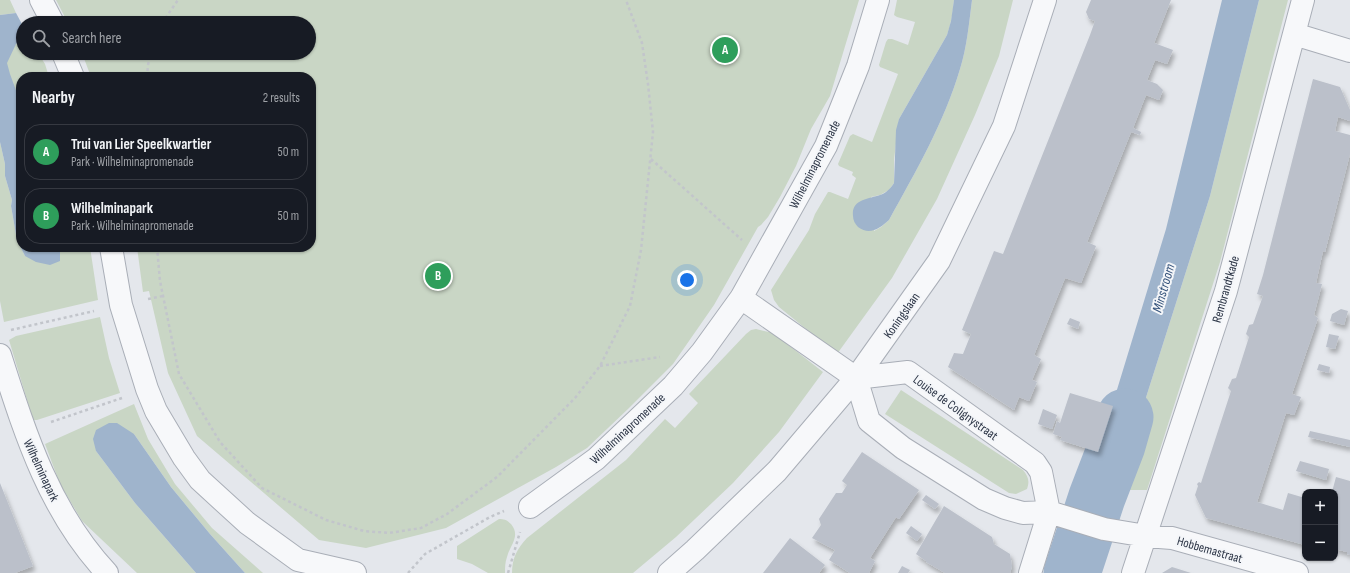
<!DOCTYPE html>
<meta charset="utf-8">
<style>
body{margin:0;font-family:"Sofia Sans Condensed",sans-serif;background:#242831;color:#f1f3f6}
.controls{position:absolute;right:12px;bottom:12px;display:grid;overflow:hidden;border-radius:8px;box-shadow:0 1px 3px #0004}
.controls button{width:36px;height:36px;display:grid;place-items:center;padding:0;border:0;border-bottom:1px solid #363941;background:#171b24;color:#f1f3f6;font:20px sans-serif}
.you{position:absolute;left:687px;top:280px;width:14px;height:14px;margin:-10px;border:3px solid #fff;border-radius:50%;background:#1a73e8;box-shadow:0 0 0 6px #1a73e833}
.badge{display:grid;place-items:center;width:26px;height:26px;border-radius:50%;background:#d1495b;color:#fff;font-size:13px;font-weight:700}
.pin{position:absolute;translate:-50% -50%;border:2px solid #fff;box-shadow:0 1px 4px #0006}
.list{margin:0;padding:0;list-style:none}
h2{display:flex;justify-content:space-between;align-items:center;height:52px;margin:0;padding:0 16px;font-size:17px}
h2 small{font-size:13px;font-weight:400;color:#9ea1a6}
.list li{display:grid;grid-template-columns:26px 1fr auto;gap:12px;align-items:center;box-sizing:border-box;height:56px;margin:0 8px 8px;padding:0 8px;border:1px solid #363941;border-radius:16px}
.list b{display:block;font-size:15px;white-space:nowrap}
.list p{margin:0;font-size:13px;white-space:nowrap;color:#9ea1a6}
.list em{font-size:13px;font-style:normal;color:#9ea1a6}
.icon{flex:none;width:22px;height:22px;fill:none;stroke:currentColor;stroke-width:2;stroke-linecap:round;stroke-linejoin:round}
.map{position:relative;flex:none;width:1350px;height:573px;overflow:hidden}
.search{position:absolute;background:#171b24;box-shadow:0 1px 3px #0004;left:16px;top:16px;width:300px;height:44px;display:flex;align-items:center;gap:10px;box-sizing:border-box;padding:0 14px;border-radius:22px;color:#9ea1a6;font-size:15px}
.panel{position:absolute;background:#171b24;box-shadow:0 1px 3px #0004;left:16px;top:72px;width:300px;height:180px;border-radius:16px}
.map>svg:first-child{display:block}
.green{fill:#c9d6c5}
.water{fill:#9fb4cc}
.pier{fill:#e4e7ec}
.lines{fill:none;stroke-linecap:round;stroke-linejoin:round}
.river{stroke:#9fb4cc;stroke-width:57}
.building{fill:#bbc0ca;filter:url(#shadow)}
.minor-casing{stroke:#a9aeb7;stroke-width:24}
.tertiary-casing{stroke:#a9aeb7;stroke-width:24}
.path{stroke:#c2c5cb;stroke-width:2.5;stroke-dasharray:3 3;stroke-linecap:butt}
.minor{stroke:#f7f8fa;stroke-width:22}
.tertiary{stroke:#f7f8fa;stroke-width:22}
.labels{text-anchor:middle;stroke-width:4;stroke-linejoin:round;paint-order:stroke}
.street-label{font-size:13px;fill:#2b3445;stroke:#f4f6f9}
.water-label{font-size:14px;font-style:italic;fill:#34527a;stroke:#f4f6f9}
</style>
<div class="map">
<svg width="1350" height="573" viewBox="0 0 1350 573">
<defs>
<filter id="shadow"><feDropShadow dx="2.5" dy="4.5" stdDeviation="2" flood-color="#0004"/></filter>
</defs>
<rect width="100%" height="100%" fill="#e4e7ec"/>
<path class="green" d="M0,0H10L16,13L0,15Z
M56,0H859L830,96L811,129L796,166L780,197L768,217L761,225L758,227L714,305L673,364L628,409L587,448L556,467L446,528L366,548L319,540L197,436L168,373L149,291L143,292L137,247H311V77H91L82,53H309V23H68Z
M897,0H954C953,12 951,24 947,35L899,119L894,160V183L889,190L880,195L871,197L874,231L881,227L889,220C916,171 944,123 960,69C967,47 969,23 972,0H1013L999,56L975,115L937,199L892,278L837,354L779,307L774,300L771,290L809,230L815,214L828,192H830L848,199L856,178L852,175L853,172L839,166L838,164L850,136L853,134L872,142L898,74L880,67L879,65L886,42L888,39H892L908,45L915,22L897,17L894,15Z
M1259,0H1288L1220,262L1147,490H1124L1122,489L1120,493L1115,495L1210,196Z
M23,38V53H38L45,64L49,77H21V104C17,96 5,69 7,61C9,51 15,44 23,38Z
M0,142L5,164V176L12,200L11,206L17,240L25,256L60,261V247H90L98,300L4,322L0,301Z
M100,317L109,358L120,393L37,420H33L9,340L16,336Z
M756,329L773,333L823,372L779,432L733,483L676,537L633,573H512C512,558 517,549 527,538L626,460L665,419L675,428L698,403L689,394L746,334L751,330Z
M901,390L1023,470C1028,476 1030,481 1027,489L1016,494L1009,493L885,414Z
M134,404L148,439L175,484L212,528L263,573H245L210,534L171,487L134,434L96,451L135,503L196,573H137L82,521L60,484L45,444Z
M499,519C504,519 507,520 511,524C521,536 510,545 507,557C505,562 505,568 505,573H488L472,564L457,559V546Z
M1062,556H1066L1059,573H1044L1047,559L1056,562L1058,558Z"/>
<path class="water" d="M954,0H972C969,23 967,47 960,69C944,123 916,171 889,220C880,228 870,236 858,227C855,224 853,220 853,216C851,199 869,199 880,195C886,193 890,189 894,183L896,130L899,119L947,35L951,21Z
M1222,0H1259L1210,196L1115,495L1087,488L1166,229Z
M16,13L23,26V38L16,44L7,63L10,74L21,104V247H60V261L50,265L36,262L25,256L17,240L11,206L12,200L5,176V164L0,142V15Z
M109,423H117L134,434L171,487L210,534L245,573H196L135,503L96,451L93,439L96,430Z
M1066,556L1089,564L1086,573H1059Z"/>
<path class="pier" d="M1086,484L1116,494L1115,497L1101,494L1086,489L1085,488Z
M1066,554L1090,562V567L1063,558Z"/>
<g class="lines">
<path class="river" d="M1072,573L1097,497L1117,445L1125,417"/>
</g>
<path class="building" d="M1091,0H1171L1154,43L1173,50L1167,64L1155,60L1147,80L1157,84L1163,90L1159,100L1146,95L1133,128L1141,132L1140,135L1131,132L1087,242L1096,246L1081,283L1065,278L1034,355L1041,359L1032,380L1037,382L1029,401L1019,397L1014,410L948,367L954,353L963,354L971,334L962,330L994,251L1003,254L1090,35L1095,21L1089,19L1086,12Z
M1313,79L1340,87L1350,110V121L1338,117L1335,131L1350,135V154L1325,252L1323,251L1316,283L1322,284L1314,315L1318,318L1292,394L1301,397L1294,415L1286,413L1257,502L1283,510L1288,493L1305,498V545L1206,518L1195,495L1198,486L1197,484L1199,482L1201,483L1231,391L1228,388L1232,379L1236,378L1249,337L1246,334L1249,325L1253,324L1263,296L1257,294L1263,275Z
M1341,309L1348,311L1344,325L1330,321L1332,314Z
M1070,318L1080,322L1078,329L1067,324Z
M1329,334L1339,336L1335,349L1326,347Z
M1319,364L1330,367L1329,373L1317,370Z
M1070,393L1113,406L1098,452L1060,440L1062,437L1053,434L1057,421L1060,423Z
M1043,409L1057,415L1052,429L1038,424Z
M1310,431L1350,440V447L1308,437Z
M862,452L919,490L899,519L896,517L870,558L875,561L869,573H850L829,560L835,550L812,538L821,525L819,519L836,493H842L847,485L842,481Z
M1300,461L1329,469L1326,480L1296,471Z
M1336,477L1350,481V555L1347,554V552L1335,549V492H1332Z
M0,483L33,566L15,573H0Z
M926,495L939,504L935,509L922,500Z
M944,506L992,537L994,544L1010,554L1012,566L1010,573H945L926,562V561L916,554Z
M911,526L922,534L917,541L906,533Z
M790,538L825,565L819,573H763Z
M902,566L910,570L908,573H898Z
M1172,567L1191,573H1162Z"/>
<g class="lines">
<g class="minor-casing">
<path id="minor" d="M1294,34L1350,51
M741,298L856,378
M0,355C25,433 49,511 107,573
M856,378L908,372L1035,463L1041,472L1049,512L1104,529L1146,536L1172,538L1297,573
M856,378L869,421L903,448L984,499L1005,508L1023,513L1049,512L1030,573
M530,507L596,459L673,386L702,352L741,298L826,146L858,66L878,0
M669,573L695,550L777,471L856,378L939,261L1004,126L1045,0
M1133,573L1226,291L1303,0"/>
</g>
<g class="tertiary-casing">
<path id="tertiary" d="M41,0L53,23
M63,53L73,77
M111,247L121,305L147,389L156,411L184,458L200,480L247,523L298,560L355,573"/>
</g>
<path class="path" d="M162,23L178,0
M147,77L148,65L151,53
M651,159L742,240
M157,247L160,281L179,374L220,442L262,488L326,520L364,531L389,533L421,528L447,514L497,477L575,398L600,366L630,306L641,250L653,132L648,84L642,43L626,0
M148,299L163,296
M11,330L94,311
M600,366L660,357
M51,422L122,398
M408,573L425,554L490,517L504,511
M508,573L520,532"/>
<use href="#minor" class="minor"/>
<use href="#tertiary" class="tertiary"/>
</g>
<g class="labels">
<g class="street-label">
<text transform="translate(814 164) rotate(-63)" y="5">Wilhelminapromenade</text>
<text transform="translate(1225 289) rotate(-74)" y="5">Rembrandtkade</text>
<text transform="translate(901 315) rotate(-55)" y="5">Koningslaan</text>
<text transform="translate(956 407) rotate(36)" y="5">Louise de Colignystraat</text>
<text transform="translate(627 428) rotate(-43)" y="5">Wilhelminapromenade</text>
<text transform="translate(42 470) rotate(65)" y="5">Wilhelminapark</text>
<text transform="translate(1210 549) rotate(16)" y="5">Hobbemastraat</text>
</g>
<g class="water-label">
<text transform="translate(1163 288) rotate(-74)" y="5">Minstroom</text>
</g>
</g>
</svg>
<div class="controls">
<button>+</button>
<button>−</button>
</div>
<div class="you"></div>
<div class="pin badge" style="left:725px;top:50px;background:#2e9e5b">A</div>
<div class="pin badge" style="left:438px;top:276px;background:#2e9e5b">B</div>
<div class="search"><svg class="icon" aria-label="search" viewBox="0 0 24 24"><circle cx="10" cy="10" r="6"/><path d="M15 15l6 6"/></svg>Search here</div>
<section class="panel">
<h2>Nearby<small>2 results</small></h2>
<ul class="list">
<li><span class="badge" style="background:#2e9e5b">A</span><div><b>Trui van Lier Speelkwartier</b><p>Park · Wilhelminapromenade</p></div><em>50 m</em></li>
<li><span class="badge" style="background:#2e9e5b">B</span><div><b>Wilhelminapark</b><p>Park · Wilhelminapromenade</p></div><em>50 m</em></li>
</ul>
</section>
</div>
